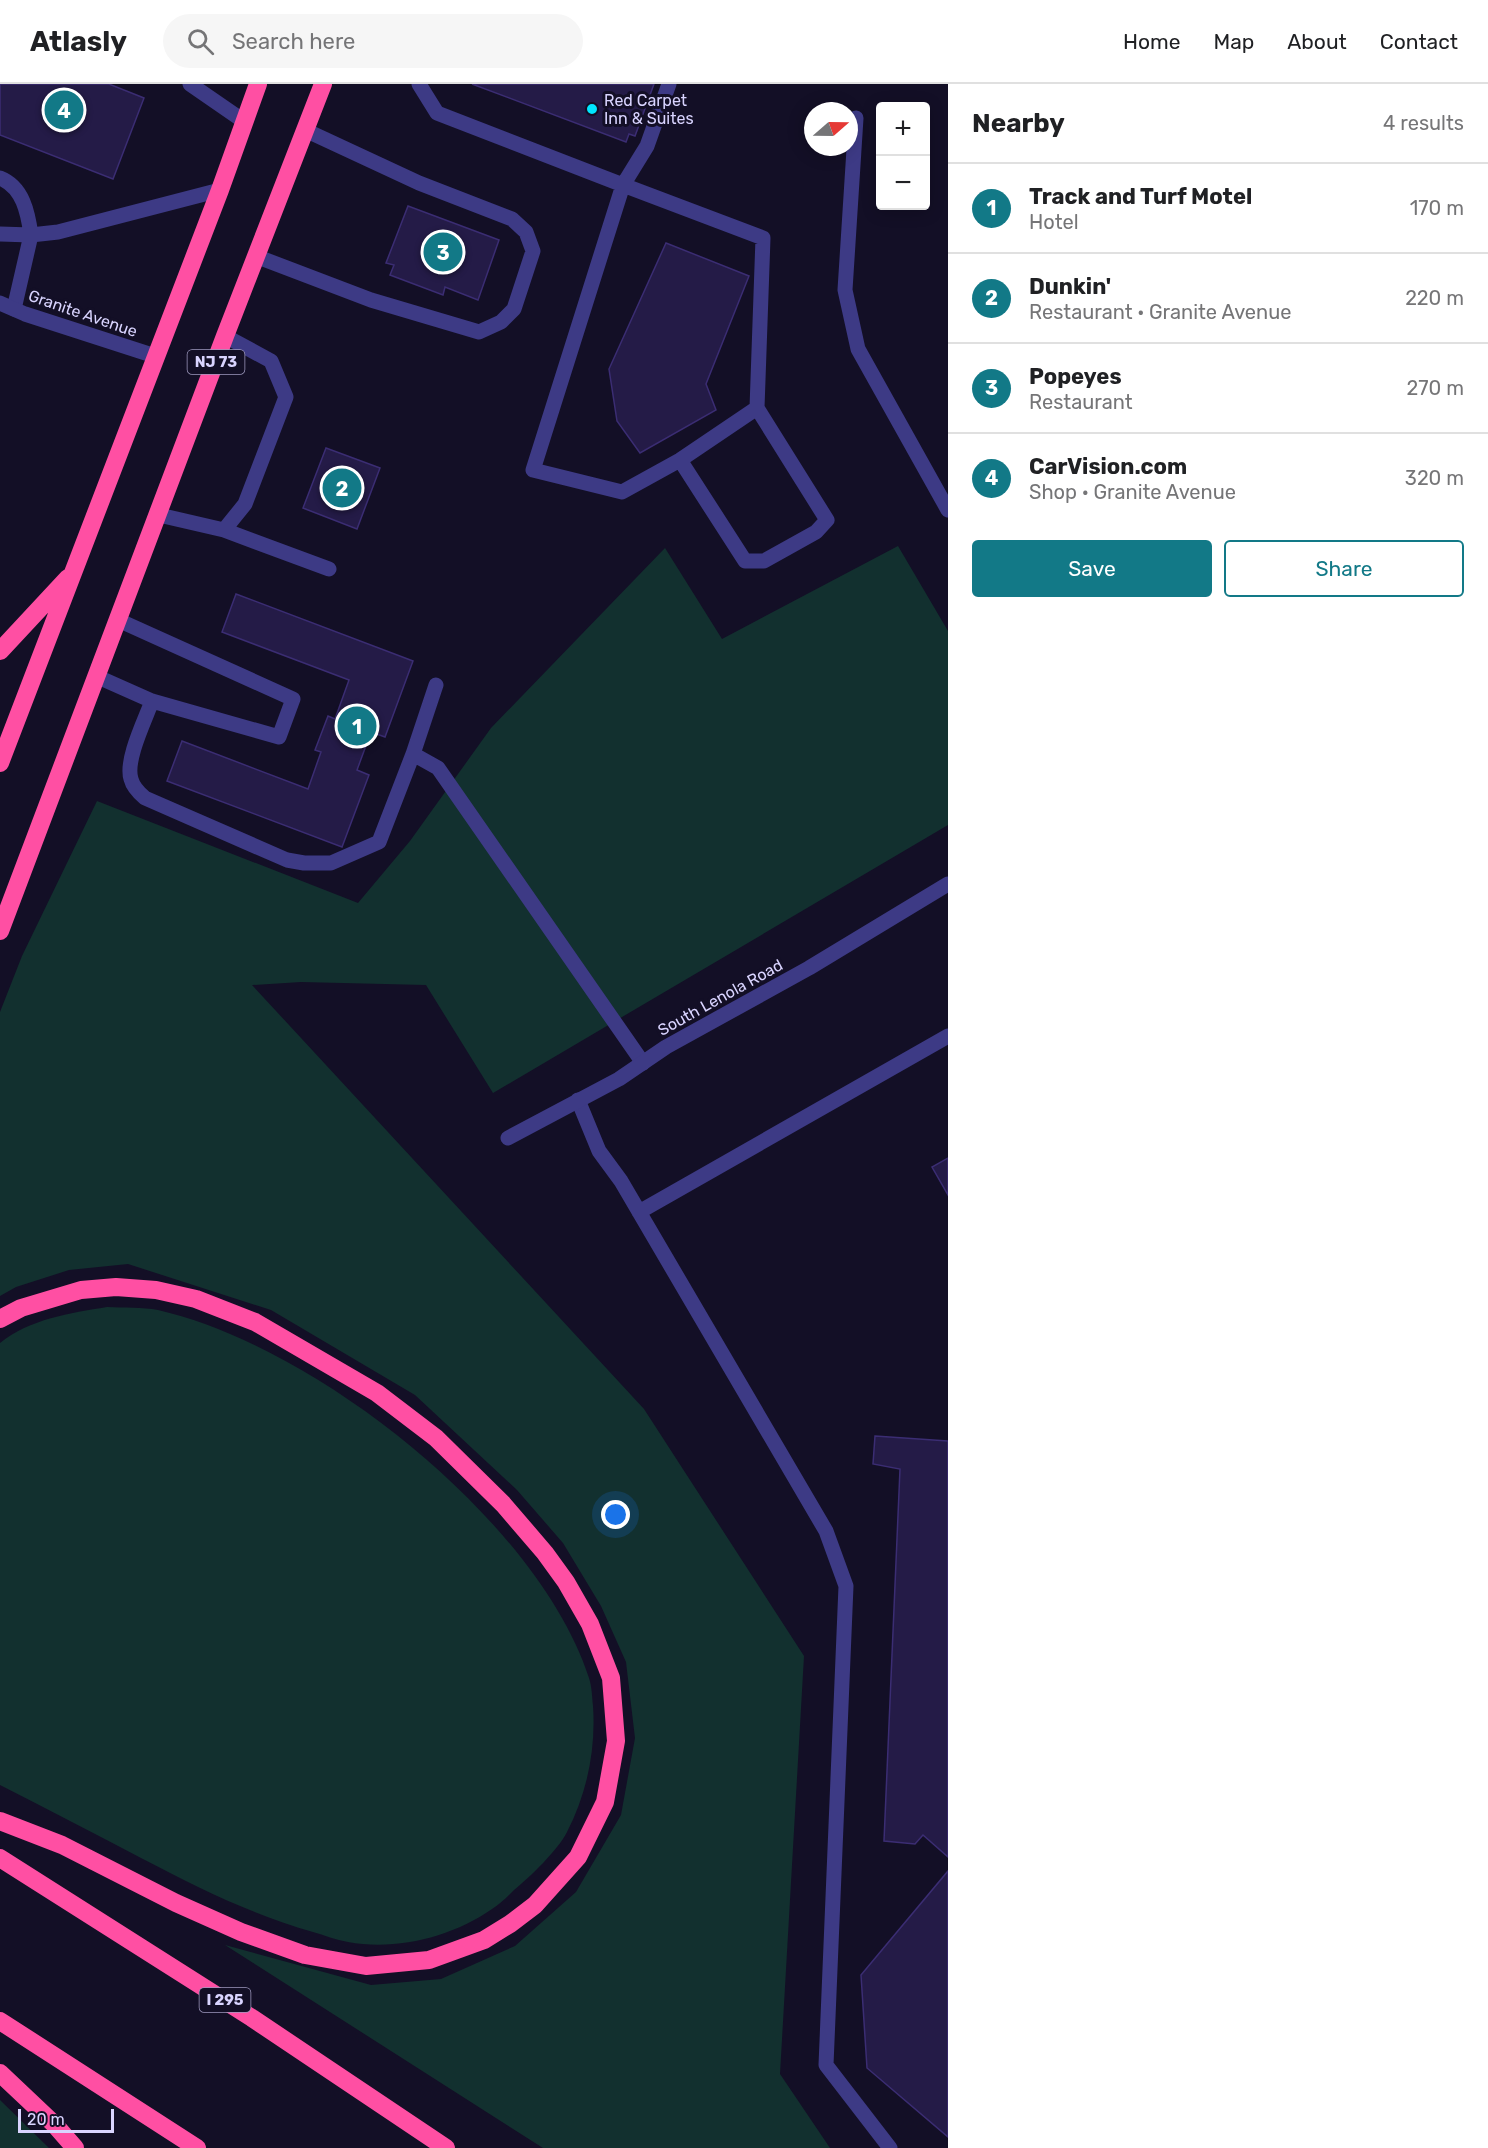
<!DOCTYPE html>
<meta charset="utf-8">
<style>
body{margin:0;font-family:Rubik,sans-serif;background:#f6f6f6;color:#202124}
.controls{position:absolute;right:18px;top:18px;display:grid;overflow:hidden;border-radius:6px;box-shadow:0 3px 15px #0003}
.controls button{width:54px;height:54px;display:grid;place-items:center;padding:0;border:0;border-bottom:2px solid #e0e0e0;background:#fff;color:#202124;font:30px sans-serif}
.compass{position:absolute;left:804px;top:18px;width:54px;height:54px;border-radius:50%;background:#fff;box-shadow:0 3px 15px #0003;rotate:70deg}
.scale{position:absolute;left:18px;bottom:15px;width:96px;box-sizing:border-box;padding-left:6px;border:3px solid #d9d4ff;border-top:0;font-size:16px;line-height:21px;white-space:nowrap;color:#d9d4ff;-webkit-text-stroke:4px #130f26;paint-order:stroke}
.you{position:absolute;left:616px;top:1431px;width:21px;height:21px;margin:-15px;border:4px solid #fff;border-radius:50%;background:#1a73e8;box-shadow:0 0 0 9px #1a73e833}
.badge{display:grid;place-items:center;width:39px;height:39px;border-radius:50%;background:#127987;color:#fff;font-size:20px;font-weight:700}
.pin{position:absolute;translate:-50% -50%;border:3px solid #fff;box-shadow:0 2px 6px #0006}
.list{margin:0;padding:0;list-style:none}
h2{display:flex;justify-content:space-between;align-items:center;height:78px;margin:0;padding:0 24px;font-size:26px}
h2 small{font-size:20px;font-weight:400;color:#757577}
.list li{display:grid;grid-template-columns:39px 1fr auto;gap:18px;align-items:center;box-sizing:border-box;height:90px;padding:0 24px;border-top:2px solid #e0e0e0}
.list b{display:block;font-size:22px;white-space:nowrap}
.list p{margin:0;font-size:20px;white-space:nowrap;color:#757577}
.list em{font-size:20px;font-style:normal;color:#757577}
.actions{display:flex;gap:12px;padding:18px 24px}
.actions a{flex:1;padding:14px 0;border:2px solid #127987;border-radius:6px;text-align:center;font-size:21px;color:#127987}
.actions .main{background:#127987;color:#fff}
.icon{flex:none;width:33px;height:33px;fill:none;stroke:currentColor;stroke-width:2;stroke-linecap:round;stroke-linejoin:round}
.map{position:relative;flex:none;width:948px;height:2064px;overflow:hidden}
header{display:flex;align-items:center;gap:36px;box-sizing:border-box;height:84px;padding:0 30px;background:#fff;border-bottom:2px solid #e0e0e0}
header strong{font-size:28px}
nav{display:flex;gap:33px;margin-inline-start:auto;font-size:21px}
.search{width:420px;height:54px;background:#f6f6f6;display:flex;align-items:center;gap:15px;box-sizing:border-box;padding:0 21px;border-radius:33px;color:#757577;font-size:22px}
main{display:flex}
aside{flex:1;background:#fff}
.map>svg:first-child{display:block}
.green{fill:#12302f}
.building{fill:#241b47;stroke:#3b2d73;stroke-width:1.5}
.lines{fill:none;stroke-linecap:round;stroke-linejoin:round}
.lane{stroke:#3d3a85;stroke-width:15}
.street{stroke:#3d3a85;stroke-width:15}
.highway{stroke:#ff4fa3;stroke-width:18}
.poi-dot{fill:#00e5ff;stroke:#130f26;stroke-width:2}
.labels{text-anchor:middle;stroke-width:6;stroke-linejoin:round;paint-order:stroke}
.shield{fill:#130f26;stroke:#9e99be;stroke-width:1.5}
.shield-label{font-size:15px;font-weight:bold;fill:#d9d4ff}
.poi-label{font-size:16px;fill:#d9d4ff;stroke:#130f26;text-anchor:start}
.street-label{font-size:16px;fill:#d9d4ff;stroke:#130f26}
</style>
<header>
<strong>Atlasly</strong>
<div class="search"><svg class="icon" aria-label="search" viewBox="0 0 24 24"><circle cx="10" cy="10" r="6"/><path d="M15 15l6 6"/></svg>Search here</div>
<nav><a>Home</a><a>Map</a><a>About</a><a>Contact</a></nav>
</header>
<main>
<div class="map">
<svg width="948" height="2064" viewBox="0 0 948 2064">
<rect width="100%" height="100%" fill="#130f26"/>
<path class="green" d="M898,462L948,547V741L493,1009L426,901L301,898L252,901L644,1325L804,1572L780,1990L830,2064H543L225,1861L371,1901L441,1895L515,1862L576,1808L621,1731L635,1654L626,1578L601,1522L563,1459L517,1406L415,1311L271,1226L128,1180L69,1186L16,1203L0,1212V928L22,872L97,717L358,819L410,757L491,644L665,464L722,555Z
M107,1223C124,1224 142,1223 158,1226C316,1262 538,1437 589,1594C592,1603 592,1613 593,1622C596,1666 587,1709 567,1748C558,1766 530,1793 514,1806C507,1813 500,1820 492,1825C452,1853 396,1867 348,1858C336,1856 324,1851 313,1848C250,1830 199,1804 141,1774C94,1749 47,1725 0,1701V1259C30,1235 70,1229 107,1223Z
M0,2016L49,2064H0Z"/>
<path class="building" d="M0,0H109L144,14L113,95L0,51Z
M472,0H654L635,52L629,50L626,58Z
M408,122L499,156L478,216L445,203L443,211L390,191L394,181L386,179Z
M666,159L749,192L706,300L716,326L640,369L617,337L609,285Z
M326,364L380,384L357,445L303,424Z
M236,510L413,577L385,653L371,648L357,686L369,691L342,763L167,697L182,657L308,705L321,668L315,666L328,632L335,635L349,596L222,548Z
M948,1074V1111L932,1083Z
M875,1352L948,1357V1773L923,1751L915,1760L884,1757L900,1385L873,1380Z
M948,1787V2053L867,1984L861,1891Z"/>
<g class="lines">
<path class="lane" d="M190,0L245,38
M419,0L437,29L623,101L647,62L669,0
M856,34L845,206L858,265L948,426
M0,94C23,103 28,129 31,151L58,148L220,106
M0,150L31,151L14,225
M258,173L371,216L479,248L501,238L514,225L533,167L526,148L512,135L419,99L305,46
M680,376L745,477H764L816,448L827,436L757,324L763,154L623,101L533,386L622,408L680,376L757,324
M159,431L224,446L329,485
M224,446L245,420L286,313L271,277L225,252
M98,593L152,617L279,653L293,615L118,536
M152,617C145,636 125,676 131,695C133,703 139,709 145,714L287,776L304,779H331L379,758L413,670L438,684L643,979
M413,670L436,601
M578,1016L599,1067L621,1097L826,1447L846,1502L826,1981L890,2064
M639,1128L948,952"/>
<path class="street" d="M0,219L25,230L155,272
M508,1054L619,995L666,963L809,884L948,800"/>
<path class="highway" d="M0,567L68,494
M0,679L220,106L258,0
M0,847L225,252L323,0
M0,1235L21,1224L81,1206L116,1203L156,1206L196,1215L255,1238L377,1309L436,1354L503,1420L545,1469L566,1498L590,1540L611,1594L616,1657L605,1718L578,1773L535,1821L510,1840L484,1856L429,1876L366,1882L305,1871L241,1848L176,1819L62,1761L0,1737
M0,1774L252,1934L446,2064
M0,1937L197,2064
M0,1989L55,2041L75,2064"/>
</g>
<circle class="poi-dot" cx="592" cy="25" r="6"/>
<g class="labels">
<g class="shield">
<rect x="187.5" y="266" width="57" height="24" rx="4.5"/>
<rect x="199.5" y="1904" width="51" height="24" rx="4.5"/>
</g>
<g class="shield-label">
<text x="216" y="283">NJ 73</text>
<text x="225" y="1921">I 295</text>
</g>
<g class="poi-label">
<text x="604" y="22">Red Carpet<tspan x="604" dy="18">Inn &amp; Suites</tspan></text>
</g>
<g class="street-label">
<text transform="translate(83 229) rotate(19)" y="6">Granite Avenue</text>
<text transform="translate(720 913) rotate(-29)" y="6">South Lenola Road</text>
</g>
</g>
</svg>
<div class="controls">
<button>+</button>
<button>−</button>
</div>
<svg class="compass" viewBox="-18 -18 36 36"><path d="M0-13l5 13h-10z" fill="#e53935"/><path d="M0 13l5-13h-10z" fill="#757577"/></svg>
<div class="scale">20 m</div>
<div class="you"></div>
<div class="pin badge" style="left:357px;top:642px">1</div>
<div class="pin badge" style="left:342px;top:404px">2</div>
<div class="pin badge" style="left:443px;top:168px">3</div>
<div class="pin badge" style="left:64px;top:26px">4</div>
</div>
<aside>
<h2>Nearby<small>4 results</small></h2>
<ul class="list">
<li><span class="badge">1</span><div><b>Track and Turf Motel</b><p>Hotel</p></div><em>170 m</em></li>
<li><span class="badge">2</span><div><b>Dunkin'</b><p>Restaurant · Granite Avenue</p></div><em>220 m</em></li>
<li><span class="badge">3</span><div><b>Popeyes</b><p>Restaurant</p></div><em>270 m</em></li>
<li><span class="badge">4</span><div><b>CarVision.com</b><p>Shop · Granite Avenue</p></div><em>320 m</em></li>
</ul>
<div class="actions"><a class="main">Save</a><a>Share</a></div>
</aside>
</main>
